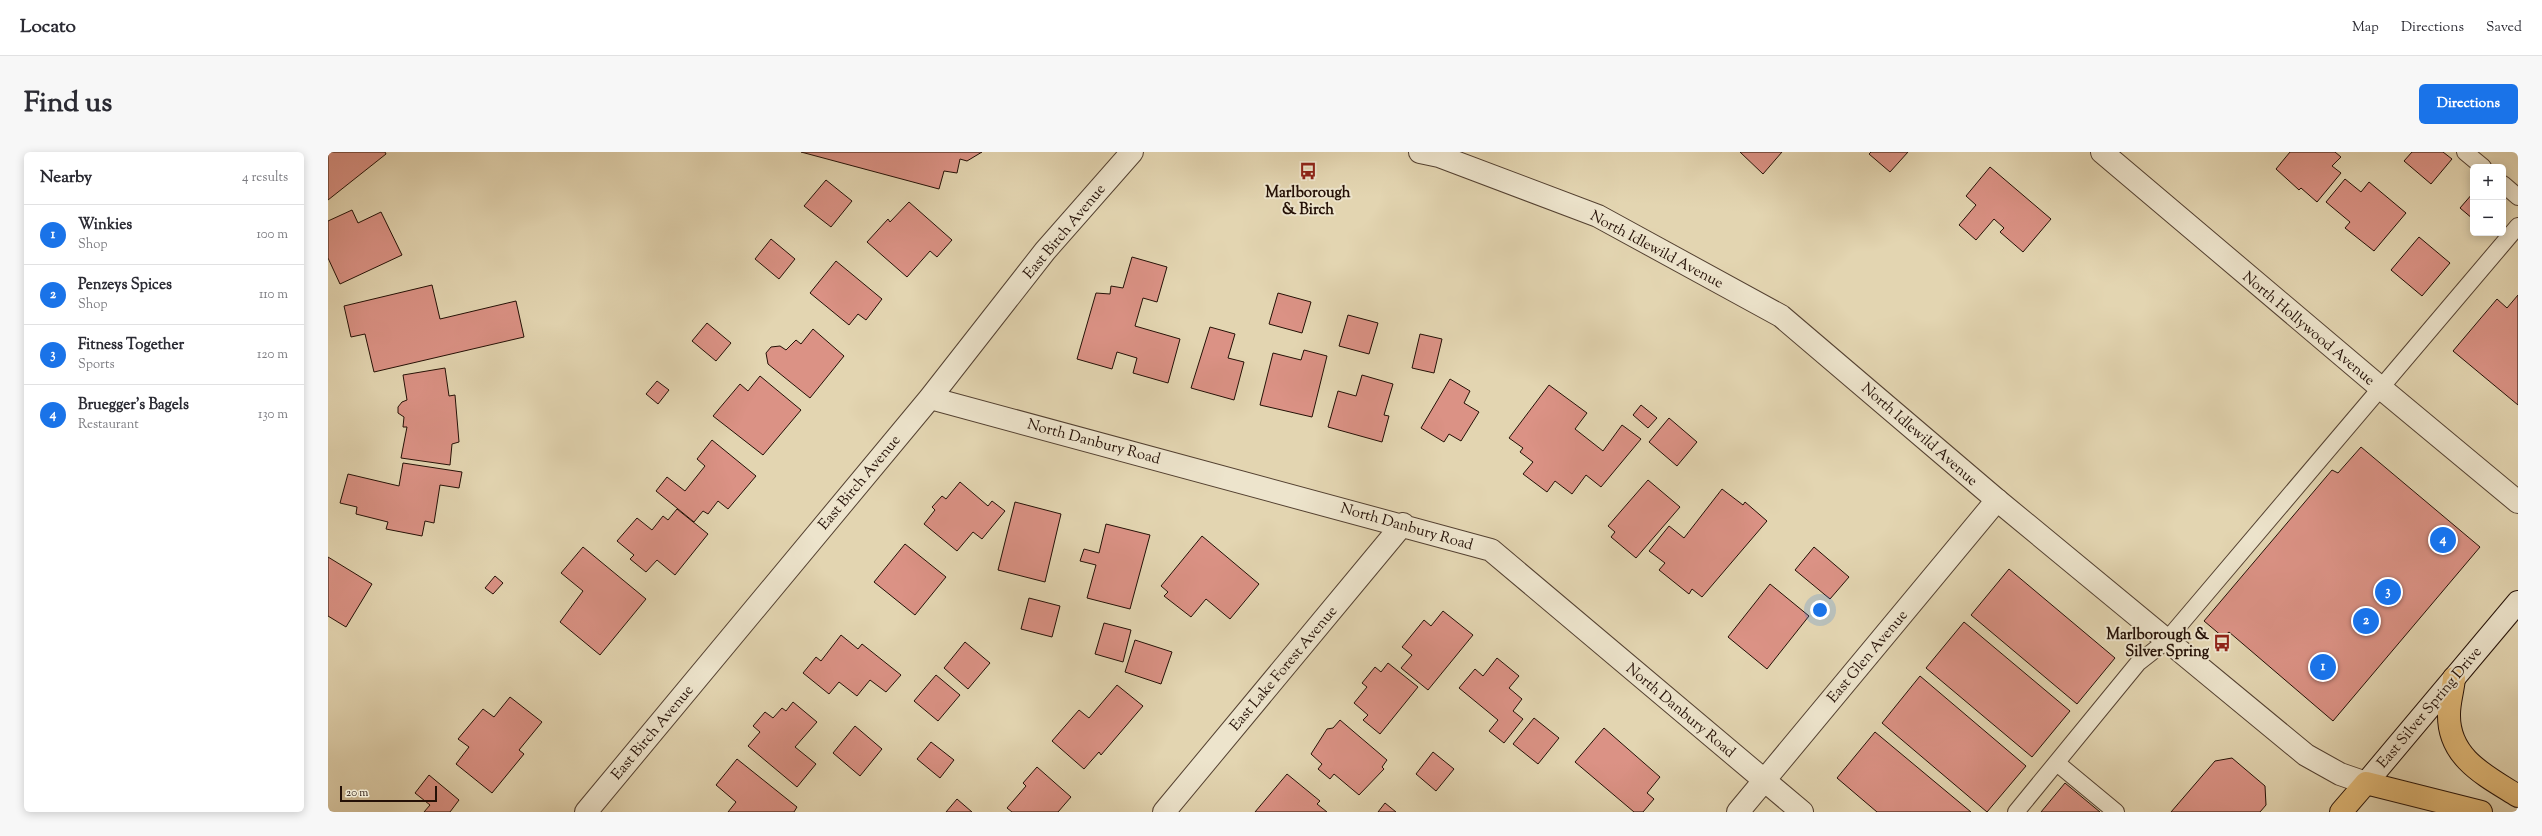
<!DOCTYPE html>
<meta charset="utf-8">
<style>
body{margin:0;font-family:"Sorts Mill Goudy",serif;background:#f7f7f7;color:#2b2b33}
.controls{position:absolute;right:12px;top:12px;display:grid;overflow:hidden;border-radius:6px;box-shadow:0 2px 10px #0003}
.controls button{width:36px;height:36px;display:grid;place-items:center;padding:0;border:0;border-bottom:1px solid #e1e1e2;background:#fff;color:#2b2b33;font:20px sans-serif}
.scale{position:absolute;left:12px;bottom:10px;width:97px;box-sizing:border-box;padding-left:4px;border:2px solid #241006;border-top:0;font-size:11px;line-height:14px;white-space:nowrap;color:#241006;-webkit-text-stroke:3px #ede4cc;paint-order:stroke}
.you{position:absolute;left:1492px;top:458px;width:14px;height:14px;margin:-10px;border:3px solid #fff;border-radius:50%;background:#1a73e8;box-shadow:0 0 0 6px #1a73e833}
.badge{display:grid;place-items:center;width:26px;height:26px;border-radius:50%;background:#1a73e8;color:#fff;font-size:13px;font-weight:700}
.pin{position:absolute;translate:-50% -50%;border:2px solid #fff;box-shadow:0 1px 4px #0006}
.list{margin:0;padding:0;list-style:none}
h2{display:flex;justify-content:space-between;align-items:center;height:52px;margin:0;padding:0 16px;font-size:17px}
h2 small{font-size:13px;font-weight:400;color:#7c7c81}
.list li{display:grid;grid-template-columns:26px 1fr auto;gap:12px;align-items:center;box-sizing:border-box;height:60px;padding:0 16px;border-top:1px solid #e1e1e2}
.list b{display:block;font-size:15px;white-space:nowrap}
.list p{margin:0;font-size:13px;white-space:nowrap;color:#7c7c81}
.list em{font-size:13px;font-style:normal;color:#7c7c81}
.map{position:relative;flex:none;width:2190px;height:660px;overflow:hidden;border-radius:6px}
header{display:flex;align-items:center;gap:24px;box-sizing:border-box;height:56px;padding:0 20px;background:#fff;border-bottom:1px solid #e1e1e2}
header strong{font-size:19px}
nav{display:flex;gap:22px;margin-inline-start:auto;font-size:14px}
.intro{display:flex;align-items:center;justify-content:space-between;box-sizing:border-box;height:96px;padding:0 24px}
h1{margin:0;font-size:28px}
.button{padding:10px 18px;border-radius:6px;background:#1a73e8;color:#fff;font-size:14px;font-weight:700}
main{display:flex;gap:24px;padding:0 24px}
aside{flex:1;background:#fff;border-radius:6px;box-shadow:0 2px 10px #0003}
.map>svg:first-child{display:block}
.building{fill:#db9285;stroke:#241006}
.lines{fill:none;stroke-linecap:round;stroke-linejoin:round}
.service-casing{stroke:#544131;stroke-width:18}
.minor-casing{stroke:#544131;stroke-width:24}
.tertiary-casing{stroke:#544131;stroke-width:24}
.secondary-casing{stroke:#241006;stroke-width:24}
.primary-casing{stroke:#241006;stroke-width:24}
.service{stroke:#ede4cc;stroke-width:16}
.minor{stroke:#ede4cc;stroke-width:22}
.tertiary{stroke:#ede4cc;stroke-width:22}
.secondary{stroke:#ede4cc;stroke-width:22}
.primary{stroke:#e2ba78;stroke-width:22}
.labels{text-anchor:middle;stroke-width:4;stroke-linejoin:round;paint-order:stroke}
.poi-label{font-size:15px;font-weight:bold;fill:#241006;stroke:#ede4cc}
.street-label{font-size:15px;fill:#241006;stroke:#ede4cc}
</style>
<header>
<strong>Locato</strong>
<nav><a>Map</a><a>Directions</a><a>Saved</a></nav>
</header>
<div class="intro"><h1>Find us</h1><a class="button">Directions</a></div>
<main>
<aside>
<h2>Nearby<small>4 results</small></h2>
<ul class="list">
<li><span class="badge">1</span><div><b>Winkies</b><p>Shop</p></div><em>100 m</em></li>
<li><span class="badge">2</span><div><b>Penzeys Spices</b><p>Shop</p></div><em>110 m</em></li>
<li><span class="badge">3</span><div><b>Fitness Together</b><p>Sports</p></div><em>120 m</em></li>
<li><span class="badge">4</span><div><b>Bruegger's Bagels</b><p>Restaurant</p></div><em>130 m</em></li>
</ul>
</aside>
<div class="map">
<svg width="2190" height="660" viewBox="0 0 2190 660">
<rect width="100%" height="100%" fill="#e3d5b1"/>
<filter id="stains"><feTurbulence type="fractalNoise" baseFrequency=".005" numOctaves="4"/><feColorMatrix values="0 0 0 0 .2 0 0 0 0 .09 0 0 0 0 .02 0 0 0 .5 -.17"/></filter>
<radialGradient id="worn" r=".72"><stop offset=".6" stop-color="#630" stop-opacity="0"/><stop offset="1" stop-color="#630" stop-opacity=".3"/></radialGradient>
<path class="building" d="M0,0H57L58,2L0,48Z
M473,0H654L639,9L632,7L629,21L616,19L611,37Z
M1412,0H1454L1435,22Z
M1543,0H1580L1562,20L1541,2Z
M1962,0H2007L2013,5L2004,14L2013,21L1989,50L1973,36L1971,38L1948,17Z
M2084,0H2115L2124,7L2103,32L2076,9Z
M1662,15L1723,67L1695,100L1672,80L1676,76L1666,67L1648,88L1631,73L1648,53L1638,44Z
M2017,27L2033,40L2041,30L2078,61L2046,99L2017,76L2022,70L1998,50Z
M498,28L524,49L503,75L476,54Z
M2145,41V67L2132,56Z
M581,50L624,88L609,105L602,99L579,125L539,90L560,67L562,70Z
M24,58L30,71L53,60L74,103L12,132L0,106V69Z
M2091,85L2122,111L2094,144L2063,118Z
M443,87L467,107L451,127L427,107Z
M804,105L839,115L829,150L815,146L807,174L852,187L840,231L805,221L809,206L789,200L784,217L749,207L768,141L782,142L783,134L795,136Z
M508,109L554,147L538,168L530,162L521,173L482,141Z
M104,133L112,167L188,149L196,185L46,220L37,182L23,185L16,154Z
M950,141L983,150L974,181L941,172Z
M2190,143V253L2125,199L2169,147L2179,156Z
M1020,163L1050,171L1041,202L1011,194Z
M379,171L403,191L388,209L364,189Z
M882,175L907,182L900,206L916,210L906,248L863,236Z
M485,177L516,204L482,246L440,212L438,201L443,195L452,194L458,198L468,188L473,192Z
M1092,182L1114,187L1106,221L1084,216Z
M976,198L999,204L984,265L932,253L945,201L973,208Z
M117,216L121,244L127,243L131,290L124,292L122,313L73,306L79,275H75L76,265L70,261V255L74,250L79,248L75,223Z
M1034,223L1065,232L1056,263L1061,264L1054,290L1000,275L1010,239L1028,244Z
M432,224L473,258L435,303L385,264L412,232L420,239Z
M1122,227L1142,239L1136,251L1151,260L1133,289L1121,282L1116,290L1093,276Z
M329,229L341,238L330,252L318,242Z
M1221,233L1259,261L1247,277L1275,299L1294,273L1313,287L1273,335L1258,323L1244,342L1227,329L1219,340L1195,322L1205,310L1192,300L1195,296L1181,286Z
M1313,253L1329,266L1320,276L1305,263Z
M1341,266L1369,290L1349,314L1321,290Z
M384,288L428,324L400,357L390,349L380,362L375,359L366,370L328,339L339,325L357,339L377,314L369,307Z
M2033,295L2152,395L2005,569L1901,480L1895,485L1876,469L2004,318L2010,321Z
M75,311L134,320L131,336L112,333L106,371L97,369L94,384L58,377L60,370L28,362L29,355L12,351L20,322L71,334Z
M1320,328L1352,355L1308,406L1283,385L1287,380L1280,374Z
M632,330L660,354L664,349L677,359L654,387L645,380L629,399L596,372L607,358L604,355L614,344L618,347Z
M1394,337L1415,353L1417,350L1439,369L1374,445L1364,437L1361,442L1331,418L1337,411L1321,399L1341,374L1356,386Z
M687,350L733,362L717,430L670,418Z
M349,357L380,382L347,423L329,408L318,420L302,407L306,403L289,389L309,366L324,378L335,364L340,368Z
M778,372L822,383L802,457L759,446L768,413L752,409L756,397L771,401Z
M874,384L931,432L902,467L878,447L863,465L836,444L840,440L833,434Z
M577,392L618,425L587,463L546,430Z
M255,395L318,447L272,503L232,470L255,439L233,421Z
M1486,395L1521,425L1502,447L1467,418Z
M0,405L44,432L18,475L0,464Z
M1681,417L1787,506L1749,552L1643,463Z
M167,424L175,431L165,442L157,436Z
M1442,432L1481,464L1439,517L1400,485Z
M701,446L732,454L724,485L693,477Z
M1115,459L1145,483L1100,538L1073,516L1084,503L1074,495L1096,468L1103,474Z
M1636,470L1742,559L1704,605L1598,516Z
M776,471L803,478L795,510L767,502Z
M513,483L530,497L534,492L573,523L558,540L542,528L529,544L511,530L501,542L475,521L488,505L493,509Z
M807,488L844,500L833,532L797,520Z
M637,490L662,511L640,537L616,516Z
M1169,506L1191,524L1181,536L1194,547L1185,559L1195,567L1176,591L1161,579L1170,568L1131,536L1147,517L1155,524Z
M1060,511L1090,535L1052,582L1035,568L1040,563L1026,551L1039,535L1034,531L1047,515L1053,520Z
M608,523L632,543L610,569L586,549Z
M1592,524L1698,614L1659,660L1554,571Z
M789,533L815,554L773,603L771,600L756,617L724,589L751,558L761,566Z
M182,545L214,570L191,598L196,602L164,641L128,612L141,595L130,587L155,557L166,565Z
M465,550L489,570L467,595L488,612L469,635L420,594L432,580L425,574L437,560L445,566L454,556L458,559Z
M1206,566L1231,586L1210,612L1185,592Z
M1012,568L1059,608L1054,615L1056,617L1031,643L1006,622L1002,627L990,617L994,612L983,602L999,577L1005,576Z
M527,574L554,597L532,624L505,601Z
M1276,576L1332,625L1319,641L1326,647L1315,660H1306L1247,610Z
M1547,580L1643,660H1549L1509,626Z
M603,590L626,608L612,626L589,607Z
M1105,600L1126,617L1108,639L1088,622Z
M1904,606L1937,634L1938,653L1932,660H1843L1887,609Z
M409,607L469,655L466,660H400L408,650L388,633Z
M709,615L743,645L730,660H684L679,656L698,634L695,631Z
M959,622L992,649L989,652L999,660H927Z
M101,623L131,648L122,660H96L102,653L87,641Z
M1737,631L1772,660H1713Z
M629,647L644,660H618Z
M1057,651L1068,660H1050Z"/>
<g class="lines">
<g class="service-casing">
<path id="service" d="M2137,0L2155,15
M2175,32L2190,45
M1729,611L1788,660
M1688,660L1810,511L1838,489L2190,74"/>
</g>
<g class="minor-casing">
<path id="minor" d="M1774,0L2054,237L2190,350
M602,246L1163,398L1474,660
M258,660L602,246L717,99L804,0
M836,660L1075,372
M1410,660L1669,348"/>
</g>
<g class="tertiary-casing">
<path id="tertiary" d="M1092,0L1111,4L1270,64L1453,164L1669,348L1978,603L2012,622L2038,631"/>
</g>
<g class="secondary-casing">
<path id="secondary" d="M2038,631L2190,450"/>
</g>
<g class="primary-casing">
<path id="primary" d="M2126,526C2125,538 2121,550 2121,562C2120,606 2158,624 2190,644
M2013,660L2038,631L2153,660"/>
</g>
<use href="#service" class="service"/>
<use href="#minor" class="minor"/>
<use href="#tertiary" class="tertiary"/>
<use href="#secondary" class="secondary"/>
<use href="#primary" class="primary"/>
</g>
<defs>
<g id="bus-bare" transform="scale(1.38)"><path d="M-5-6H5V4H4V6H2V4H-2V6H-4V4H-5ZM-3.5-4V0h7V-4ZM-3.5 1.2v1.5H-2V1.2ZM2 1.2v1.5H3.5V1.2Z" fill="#8f2418" stroke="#ede4cc" stroke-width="2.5" paint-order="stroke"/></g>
</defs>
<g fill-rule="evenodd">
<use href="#bus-bare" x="980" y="19"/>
<use href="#bus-bare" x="1894" y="491"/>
</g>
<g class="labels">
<g class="poi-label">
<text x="980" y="45">Marlborough<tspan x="980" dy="17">&amp; Birch</tspan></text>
<text x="1881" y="487" text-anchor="end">Marlborough &amp;<tspan x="1881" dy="17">Silver Spring</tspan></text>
</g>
<g class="street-label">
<text transform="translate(736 79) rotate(-50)" y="5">East Birch Avenue</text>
<text transform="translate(1329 97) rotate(28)" y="5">North Idlewild Avenue</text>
<text transform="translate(1981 176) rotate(40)" y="5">North Hollywood Avenue</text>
<text transform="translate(1592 282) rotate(41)" y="5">North Idlewild Avenue</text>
<text transform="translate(766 289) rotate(15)" y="5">North Danbury Road</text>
<text transform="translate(531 330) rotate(-50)" y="5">East Birch Avenue</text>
<text transform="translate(1079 374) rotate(16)" y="5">North Danbury Road</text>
<text transform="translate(1539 504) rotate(-50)" y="5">East Glen Avenue</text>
<text transform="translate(955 516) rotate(-50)" y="5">East Lake Forest Avenue</text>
<text transform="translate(2101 555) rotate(-50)" y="5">East Silver Spring Drive</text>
<text transform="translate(1353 558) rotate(40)" y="5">North Danbury Road</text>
<text transform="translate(324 580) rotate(-50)" y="5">East Birch Avenue</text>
</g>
</g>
<rect width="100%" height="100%" filter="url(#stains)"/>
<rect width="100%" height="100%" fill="url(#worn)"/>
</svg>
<div class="controls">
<button>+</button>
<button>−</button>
</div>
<div class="scale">20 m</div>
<div class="you"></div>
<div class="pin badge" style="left:1995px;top:515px">1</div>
<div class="pin badge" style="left:2038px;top:469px">2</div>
<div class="pin badge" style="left:2060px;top:440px">3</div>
<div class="pin badge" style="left:2115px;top:388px">4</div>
</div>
</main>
